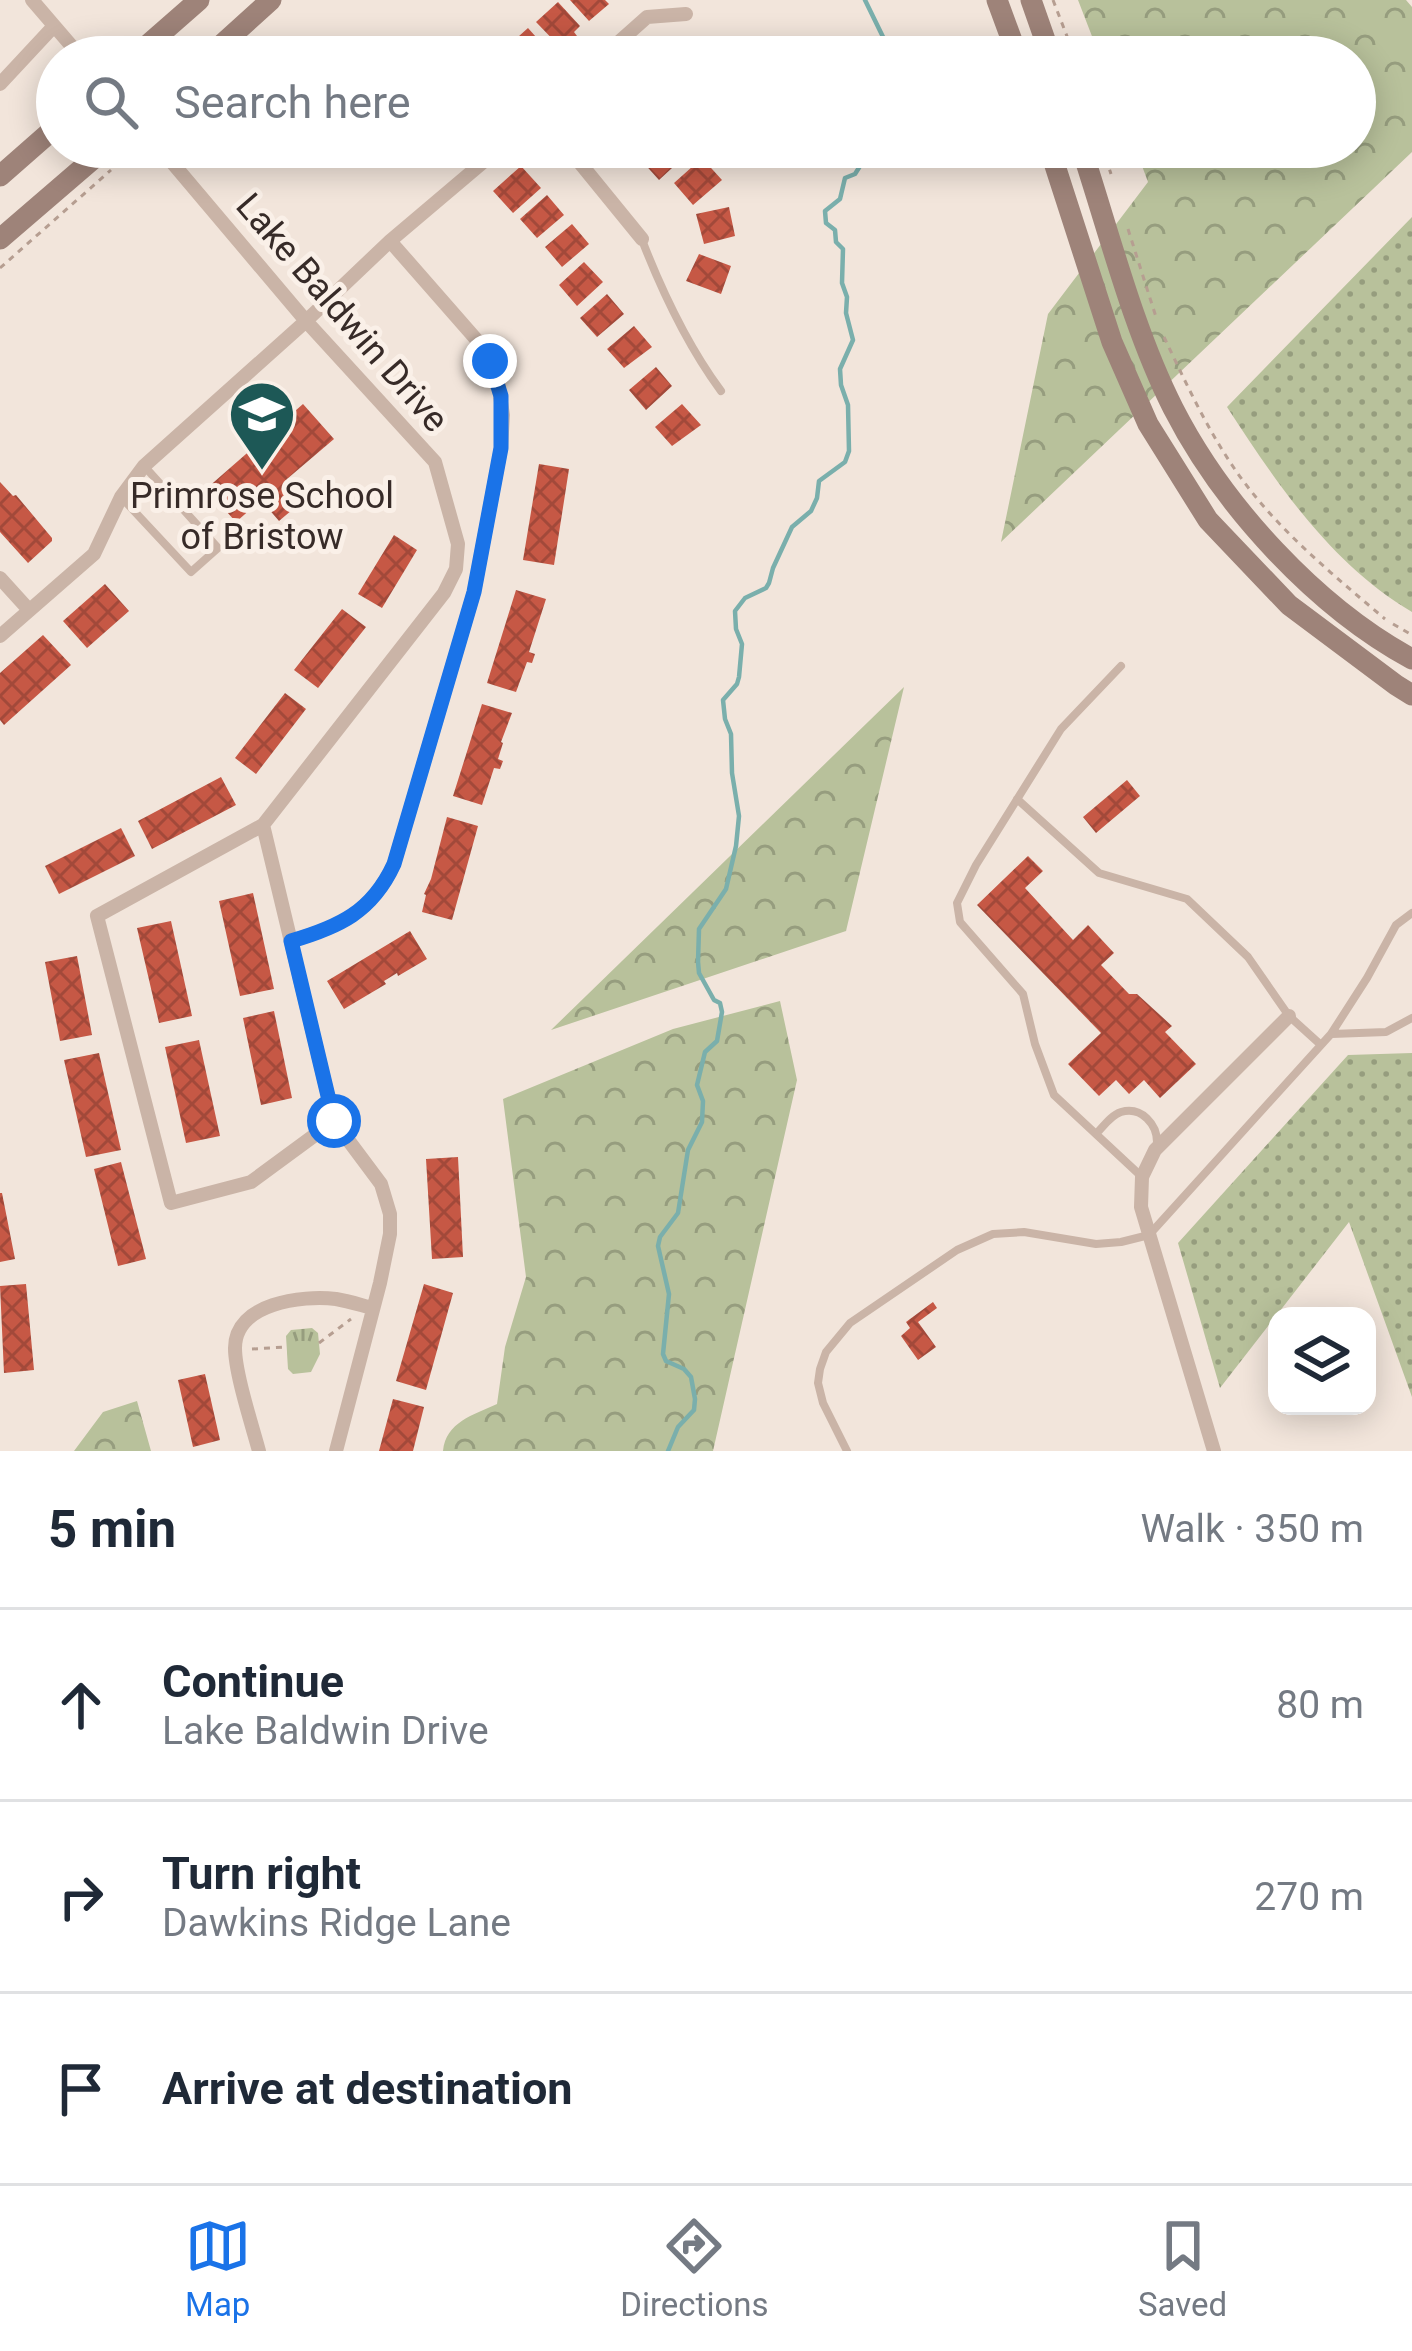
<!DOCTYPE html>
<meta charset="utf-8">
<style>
body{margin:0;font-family:Roboto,sans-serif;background:#f6f6f7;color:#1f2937}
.controls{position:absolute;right:36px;bottom:36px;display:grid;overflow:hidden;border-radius:24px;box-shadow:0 6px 30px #0003}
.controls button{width:108px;height:108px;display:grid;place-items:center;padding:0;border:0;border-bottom:3px solid #e0e1e3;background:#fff;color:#1f2937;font:60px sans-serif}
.stop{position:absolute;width:36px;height:36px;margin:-27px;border:9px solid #1a73e8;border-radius:50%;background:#fff}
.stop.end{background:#1a73e8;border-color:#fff;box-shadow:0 3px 12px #0008}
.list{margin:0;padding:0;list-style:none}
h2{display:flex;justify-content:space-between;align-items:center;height:156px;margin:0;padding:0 48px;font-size:51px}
h2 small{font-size:39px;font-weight:400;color:#747a83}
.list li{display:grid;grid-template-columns:78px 1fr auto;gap:36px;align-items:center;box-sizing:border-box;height:192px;padding:0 48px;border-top:3px solid #e0e1e3}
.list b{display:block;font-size:45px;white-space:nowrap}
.list p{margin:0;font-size:39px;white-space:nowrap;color:#747a83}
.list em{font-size:39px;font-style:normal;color:#747a83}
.icon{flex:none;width:66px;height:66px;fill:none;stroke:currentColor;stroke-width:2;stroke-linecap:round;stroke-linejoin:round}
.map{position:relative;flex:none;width:1412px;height:1451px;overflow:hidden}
.search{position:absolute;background:#fff;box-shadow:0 6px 30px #0003;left:36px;right:36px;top:36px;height:132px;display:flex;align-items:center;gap:30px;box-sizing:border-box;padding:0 42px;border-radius:66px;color:#747a83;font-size:45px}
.sheet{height:732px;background:#fff}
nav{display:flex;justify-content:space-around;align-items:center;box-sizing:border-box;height:168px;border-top:3px solid #e0e1e3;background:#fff;font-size:33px;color:#747a83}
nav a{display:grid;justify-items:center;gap:6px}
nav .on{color:#1a73e8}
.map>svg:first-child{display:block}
.grass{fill:url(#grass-dots)}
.forest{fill:url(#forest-crowns)}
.park{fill:url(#park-tufts)}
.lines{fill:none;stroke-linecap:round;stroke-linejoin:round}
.stream{stroke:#7aafac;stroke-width:4.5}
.building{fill:url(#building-cross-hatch)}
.path{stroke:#b69e91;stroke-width:3;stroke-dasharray:6 6;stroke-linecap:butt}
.service{stroke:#cab4a7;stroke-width:8}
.minor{stroke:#cab4a7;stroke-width:14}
.secondary{stroke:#9e8379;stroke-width:21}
.route{stroke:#1a73e8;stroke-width:15}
.labels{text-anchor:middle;stroke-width:10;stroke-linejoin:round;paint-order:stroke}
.street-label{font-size:36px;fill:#372b28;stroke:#faf0e8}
.poi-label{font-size:36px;fill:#372b28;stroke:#faf0e8}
</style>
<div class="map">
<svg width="1412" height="1451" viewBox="0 0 1412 1451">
<defs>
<pattern id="grass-dots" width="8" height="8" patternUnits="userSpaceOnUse" patternTransform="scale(3)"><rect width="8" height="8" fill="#b8c19b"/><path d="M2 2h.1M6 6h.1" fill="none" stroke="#969d7e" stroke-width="1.8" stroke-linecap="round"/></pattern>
<pattern id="forest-crowns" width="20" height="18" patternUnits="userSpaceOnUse" patternTransform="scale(3)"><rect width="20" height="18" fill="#b8c19b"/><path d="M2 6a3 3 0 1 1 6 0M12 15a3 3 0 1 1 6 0" fill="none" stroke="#969d7e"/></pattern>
<pattern id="park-tufts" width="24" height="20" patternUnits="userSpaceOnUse" patternTransform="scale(3)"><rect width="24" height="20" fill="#b8c19b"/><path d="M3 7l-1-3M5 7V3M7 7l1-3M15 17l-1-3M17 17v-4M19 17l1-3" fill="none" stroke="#969d7e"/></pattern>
<pattern id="building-cross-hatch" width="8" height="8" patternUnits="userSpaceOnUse" patternTransform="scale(3)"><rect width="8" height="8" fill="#c65845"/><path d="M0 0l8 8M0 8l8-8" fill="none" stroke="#a2493a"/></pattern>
</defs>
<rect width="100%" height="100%" fill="#f2e5db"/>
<path class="grass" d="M1412,217V612C1331,564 1277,484 1227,407Z
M1412,1053V1397L1349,1222L1220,1388L1178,1243L1348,1055Z"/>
<path class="forest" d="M1078,0H1406L1412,7V152L1001,542L1048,314L1148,182L1135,147H1355V57H1100Z
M904,687L846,931L551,1030Z
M780,1001L797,1080L713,1451H443C446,1422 473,1415 497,1404L505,1347L526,1277L503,1099L673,1029Z
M137,1401L151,1451H74L103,1412Z"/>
<path class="park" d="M312,1328L318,1333L320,1354L311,1372L293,1374L288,1369L286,1336L291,1330Z"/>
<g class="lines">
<path class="stream" d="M865,0L884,39L882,57
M668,1451L678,1427L694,1410L695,1399L691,1377L684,1369L666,1361L663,1354L669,1294L658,1246L660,1237L678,1213L688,1150L702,1122L703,1101L697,1085L705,1052L717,1041L722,1012L720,1003L714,1000L699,973L698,962L699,929L726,889L736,846L739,816L732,773L731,734L725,719L723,700L737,684L739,677L742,644L736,629L735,611L745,598L766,588L769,583L773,568L792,527L811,511L817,498L819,481L845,462L849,451L848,405L841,385L840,369L853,340L846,313L847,297L842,283L843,249L836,242L835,230L826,223L825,211L840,199L845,178L855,174L872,147"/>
</g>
<path class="building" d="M570,0H605L609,4L589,21Z
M558,2L580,26L574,32L577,36L562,49L536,22Z
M528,28L552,55L549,57H519L509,45Z
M608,147H643L627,162L621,155L618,158Z
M657,147H677L685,156L659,180L641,160Z
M702,158L722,180L693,205L674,183Z
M521,166L541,188L513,213L493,191Z
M547,195L564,215L537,238L520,219Z
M729,207L735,236L704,244L696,214Z
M572,224L589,244L562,267L545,247Z
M699,254L731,266L721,294L686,281Z
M584,262L603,282L577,306L559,285Z
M607,294L624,314L597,337L580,318Z
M634,326L652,347L624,368L607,349Z
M656,367L672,386L646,410L629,390Z
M303,404L334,439L287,479L305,499L279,521L261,500L236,522L206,489Z
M682,404L701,425L672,446L655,427Z
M539,464L569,469L554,565L523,560Z
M0,482L13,496L16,495L52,538V541L28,563L0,532Z
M394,535L417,550L382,608L358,594Z
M105,584L129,611L87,648L63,621Z
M516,590L546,599L529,652L535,654L532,663L527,662L516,692L487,683Z
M342,609L366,627L318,688L294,670Z
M43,635L71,665L4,725L0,720V673Z
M285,693L306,709L256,774L235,758Z
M482,704L512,713L501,742L503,743L498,759L503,761L500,769L494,768L482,805L453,796Z
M221,777L236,805L152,849L138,821Z
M1127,780L1140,796L1096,833L1083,817Z
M447,817L478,826L452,920L422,912L426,895L424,894L431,879Z
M121,828L135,856L59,894L45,866Z
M1028,856L1043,871L1025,888L1073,940L1088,925L1114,953L1101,965L1129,994H1137L1172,1026L1165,1032L1196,1064L1160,1098L1144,1080L1129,1094L1116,1080L1099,1096L1068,1064L1101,1033L977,905Z
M253,893L274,989L240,996L219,901Z
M171,921L192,1016L159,1023L137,928Z
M410,931L427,959L398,976L397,973L384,981L386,984L344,1009L327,981Z
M77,956L92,1035L60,1041L45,962Z
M274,1011L292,1098L261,1105L243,1018Z
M199,1040L220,1136L186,1143L165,1047Z
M99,1053L121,1150L86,1157L64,1060Z
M458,1157L463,1257L432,1259L426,1159Z
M121,1162L146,1259L118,1266L94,1169Z
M0,1193H2L15,1259L0,1262Z
M26,1284L34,1370L4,1373L0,1286Z
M424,1284L453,1293L426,1390L396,1381Z
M933,1302L937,1308L918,1322L936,1347L918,1360L901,1336L910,1328L906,1322Z
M205,1374L220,1440L193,1447L178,1380Z
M393,1399L424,1407L413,1451H379Z"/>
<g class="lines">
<path class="path" d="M1053,0L1075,57
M1102,147L1111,174
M119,164L128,160L140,147
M1128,229L1156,317
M0,268L111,170
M1164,337C1185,381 1206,427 1234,468C1274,527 1331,573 1385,619
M1393,624L1412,635
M319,1343L351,1319
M252,1349L286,1347"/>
<path class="service" d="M642,240C663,294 687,345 721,391
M121,497L191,572L218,548L145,467
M1121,666L1061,729L976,865L957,903L960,922L1023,994L1035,1044L1054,1095L1141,1176
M1017,799L1099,873L1187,899L1248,957L1289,1016L1321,1045
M1332,1034L1386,1032L1412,1018
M1096,1134C1103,1127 1111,1115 1121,1112C1142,1106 1157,1125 1157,1142
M847,1451L823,1403L818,1383L820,1369L826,1352L850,1323L957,1250L993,1234L1024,1232L1096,1244L1121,1242L1149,1235L1331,1034L1367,978L1396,925L1412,913"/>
<path class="minor" d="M32,0L81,57
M602,57L647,17L686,14
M0,84L54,26
M159,147L306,321L435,462L458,544L456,569L444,593L263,825L97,916L171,1203L251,1182L334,1121
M567,147L642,239
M0,578L29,610
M0,636L94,554L121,497L144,466L306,321L390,241L501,147
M263,825L334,1121L381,1184L390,1214V1234L380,1283L336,1451
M291,941C339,927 372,912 394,864L474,592L501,448L503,415L497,376L482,346L390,241
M259,1451C252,1425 235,1373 235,1348C235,1303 302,1295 336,1299C348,1301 361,1305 373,1308
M1214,1451L1141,1207L1142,1177L1155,1150L1289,1016"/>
<path class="secondary" d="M997,0L1018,57
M1031,0L1051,57
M134,57L199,0
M208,57L271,0
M1049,147L1112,342L1148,424L1208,520L1289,605L1396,685L1412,695
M1081,147C1109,232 1133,329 1173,408C1223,506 1316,607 1412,659
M0,176L57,126
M0,239L107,147"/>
</g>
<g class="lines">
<path class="route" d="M334,1121L291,941C339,927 372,912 394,864L474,592L501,448V396L490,361"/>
</g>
<defs>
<g id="school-pin" transform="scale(3.45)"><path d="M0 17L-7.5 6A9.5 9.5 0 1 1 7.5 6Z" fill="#1d5856" stroke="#faf0e8"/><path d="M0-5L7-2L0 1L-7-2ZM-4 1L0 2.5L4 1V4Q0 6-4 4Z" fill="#fff"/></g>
</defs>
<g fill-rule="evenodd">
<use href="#school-pin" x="262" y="414"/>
</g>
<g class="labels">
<g class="street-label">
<text transform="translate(343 312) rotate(49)" y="13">Lake Baldwin Drive</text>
</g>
<g class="poi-label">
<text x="262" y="508">Primrose School<tspan x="262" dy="41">of Bristow</tspan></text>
</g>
</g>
</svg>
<div class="controls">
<button><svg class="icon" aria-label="layers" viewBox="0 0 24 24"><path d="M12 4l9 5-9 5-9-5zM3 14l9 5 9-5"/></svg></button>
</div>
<div class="stop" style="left:334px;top:1121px"></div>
<div class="stop end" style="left:490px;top:361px"></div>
<div class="search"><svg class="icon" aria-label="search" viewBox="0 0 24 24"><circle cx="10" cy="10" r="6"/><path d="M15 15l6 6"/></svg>Search here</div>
</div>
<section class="sheet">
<h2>5 min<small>Walk · 350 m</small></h2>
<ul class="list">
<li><svg class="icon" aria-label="ahead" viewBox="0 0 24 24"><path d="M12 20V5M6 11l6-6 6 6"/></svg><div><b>Continue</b><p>Lake Baldwin Drive</p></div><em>80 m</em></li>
<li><svg class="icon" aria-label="right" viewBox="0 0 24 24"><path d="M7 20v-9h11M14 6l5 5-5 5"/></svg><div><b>Turn right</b><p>Dawkins Ridge Lane</p></div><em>270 m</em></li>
<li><svg class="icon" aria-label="arrive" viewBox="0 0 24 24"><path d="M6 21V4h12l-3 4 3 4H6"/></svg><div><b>Arrive at destination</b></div></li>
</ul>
</section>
<nav>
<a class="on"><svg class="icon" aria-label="map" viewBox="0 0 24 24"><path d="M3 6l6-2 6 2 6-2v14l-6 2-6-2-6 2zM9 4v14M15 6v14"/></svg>Map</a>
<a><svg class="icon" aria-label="directions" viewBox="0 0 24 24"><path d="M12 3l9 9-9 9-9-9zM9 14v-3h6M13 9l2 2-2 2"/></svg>Directions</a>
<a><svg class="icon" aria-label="saved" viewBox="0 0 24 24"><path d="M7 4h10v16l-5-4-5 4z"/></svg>Saved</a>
</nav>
